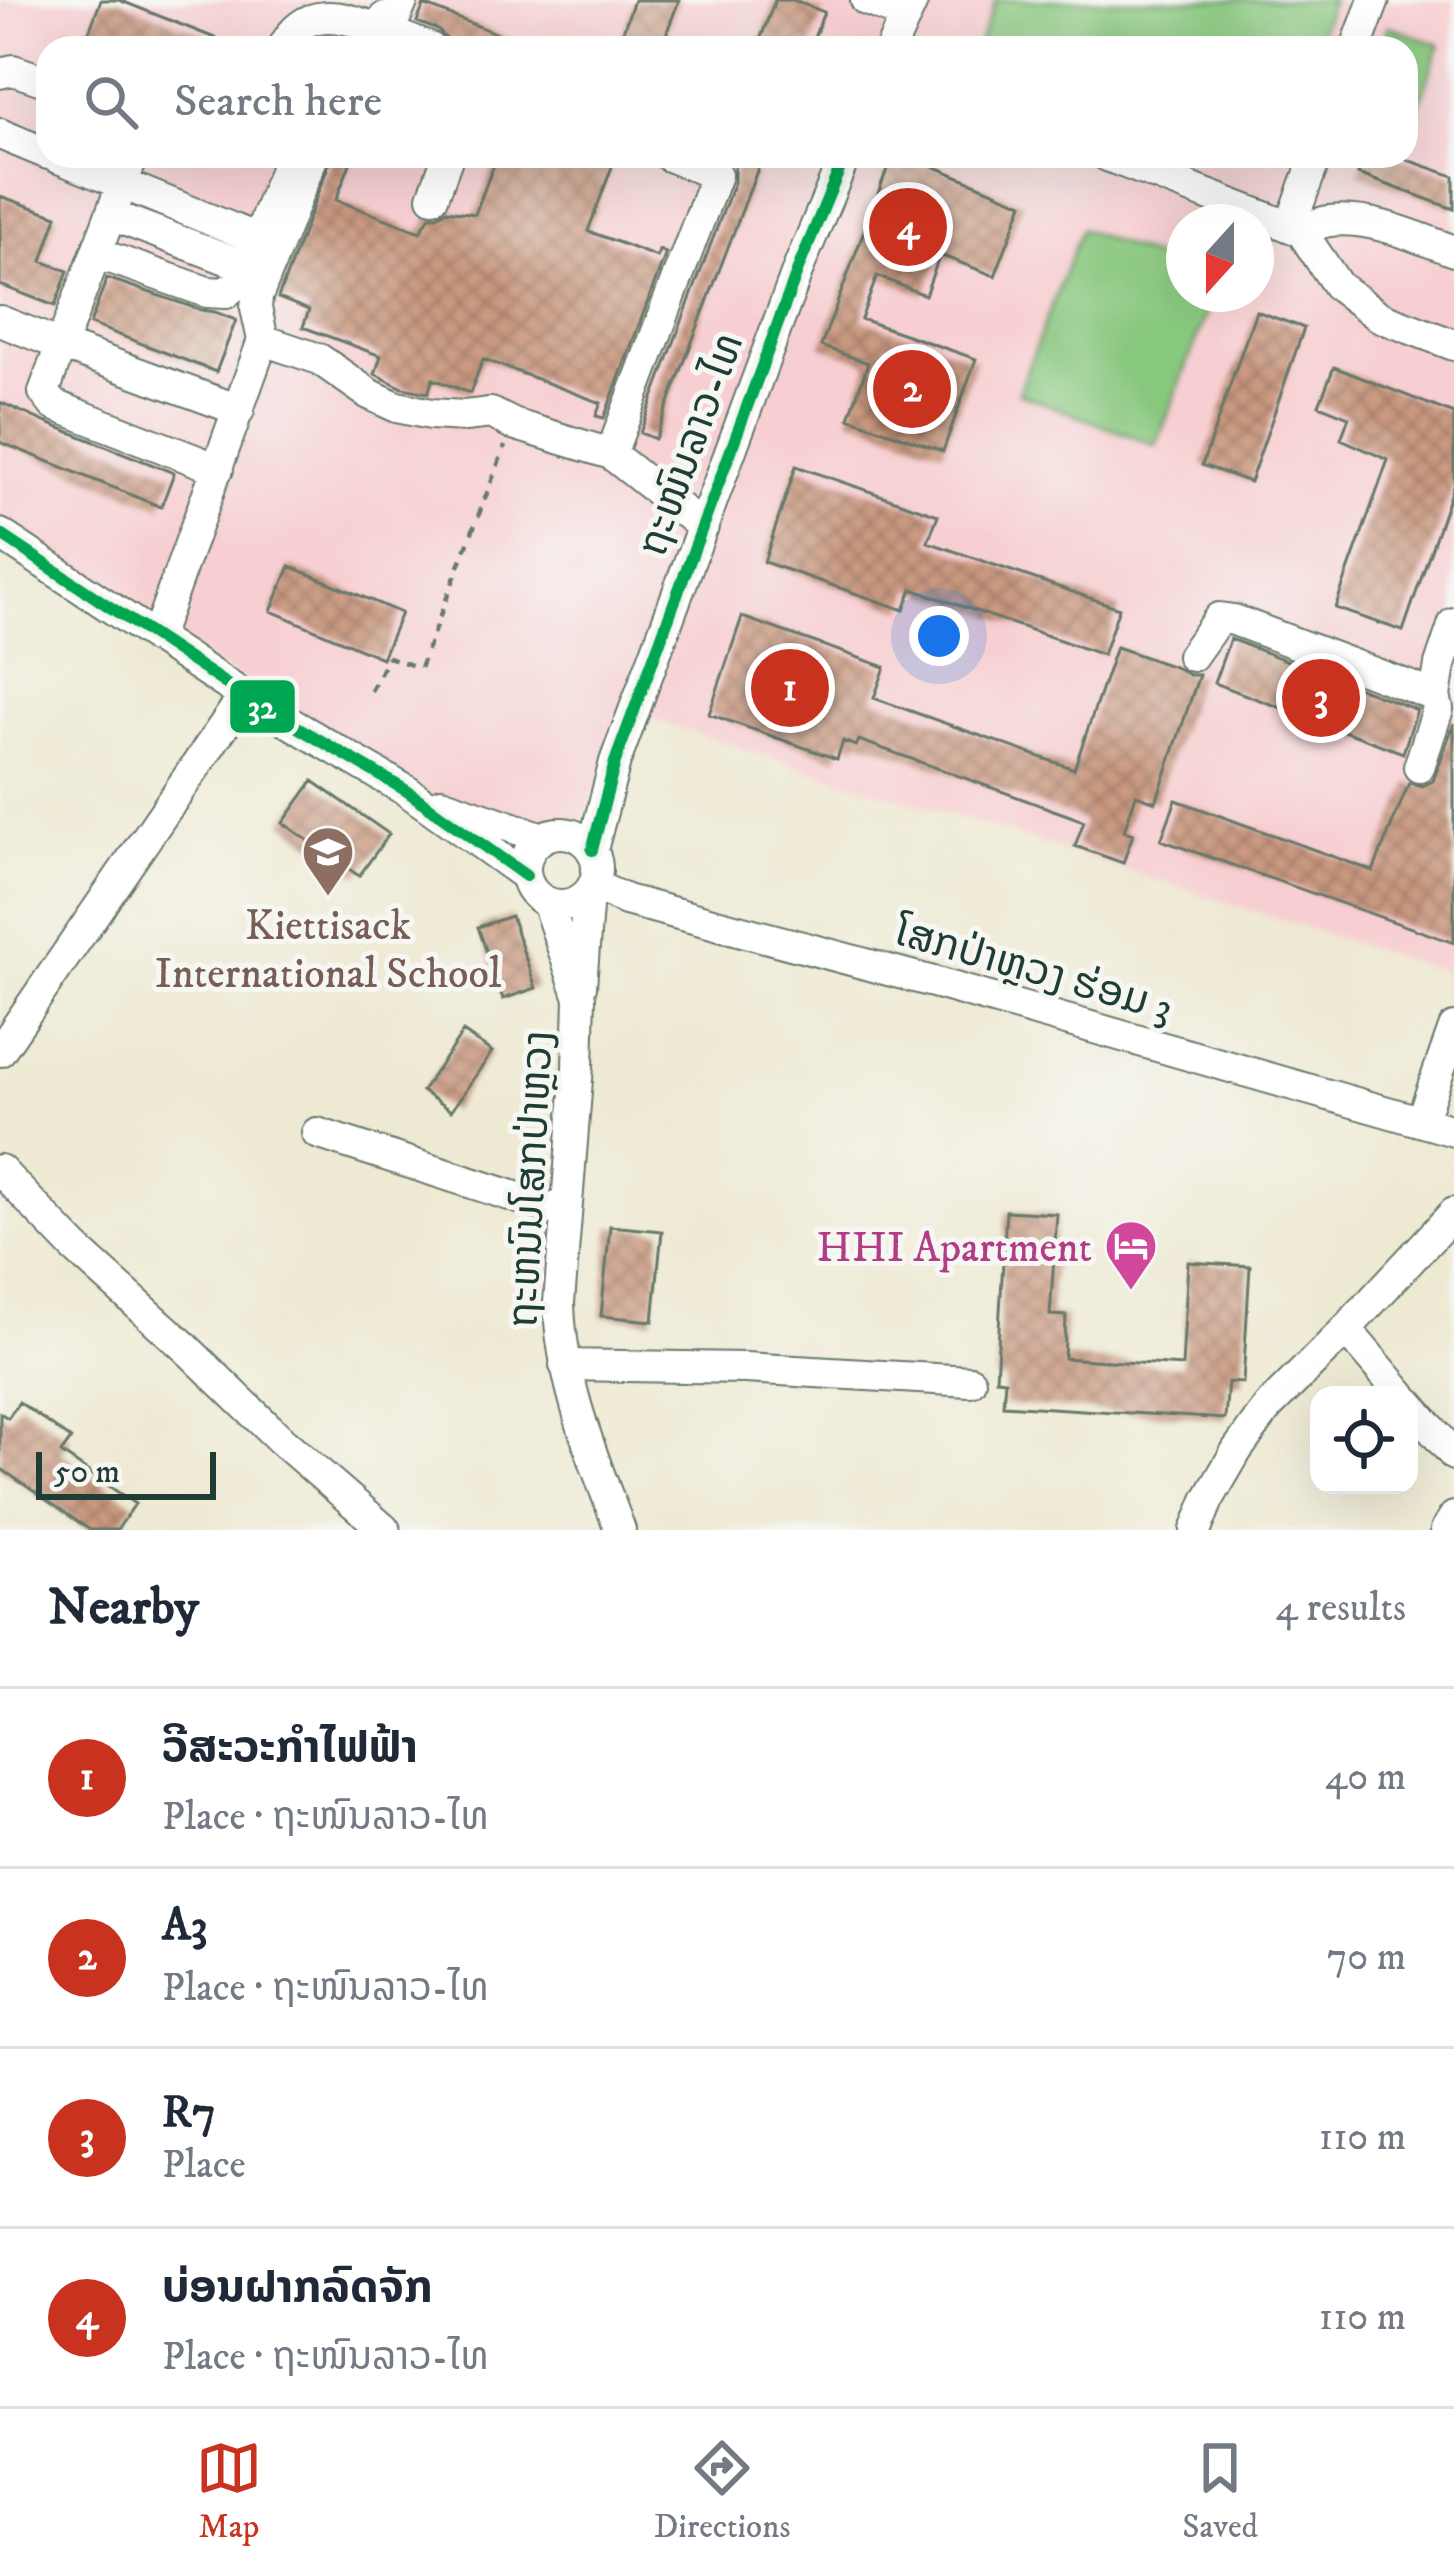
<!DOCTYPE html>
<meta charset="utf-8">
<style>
body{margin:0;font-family:"IM FELL DW Pica","Noto Sans Lao",serif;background:#f2f2f3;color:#1f2937}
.controls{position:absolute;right:36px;bottom:36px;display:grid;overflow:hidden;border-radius:24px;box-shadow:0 12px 48px #0002}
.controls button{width:108px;height:108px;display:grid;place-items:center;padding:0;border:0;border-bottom:3px solid #e0e1e3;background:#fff;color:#1f2937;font:60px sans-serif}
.compass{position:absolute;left:1166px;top:204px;width:108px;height:108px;border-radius:50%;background:#fff;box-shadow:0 12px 48px #0002;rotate:201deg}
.scale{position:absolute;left:36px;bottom:30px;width:180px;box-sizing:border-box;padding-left:12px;border:6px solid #1f3d34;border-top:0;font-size:33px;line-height:42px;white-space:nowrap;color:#1f3d34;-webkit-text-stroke:9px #f6f6f2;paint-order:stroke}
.you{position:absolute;left:939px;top:636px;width:42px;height:42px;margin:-30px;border:9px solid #fff;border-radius:50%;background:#1a73e8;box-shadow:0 0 0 18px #1a73e833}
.badge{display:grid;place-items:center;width:78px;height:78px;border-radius:50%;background:#c8321e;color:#fff;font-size:39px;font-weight:700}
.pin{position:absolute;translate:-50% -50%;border:6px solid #fff;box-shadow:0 3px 12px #0006}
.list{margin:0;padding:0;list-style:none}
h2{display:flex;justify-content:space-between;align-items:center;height:156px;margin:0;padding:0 48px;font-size:51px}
h2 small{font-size:39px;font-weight:400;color:#747a83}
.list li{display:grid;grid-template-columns:78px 1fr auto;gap:36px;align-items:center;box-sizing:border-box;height:180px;padding:0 48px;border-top:3px solid #e0e1e3}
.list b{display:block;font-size:45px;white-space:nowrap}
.list p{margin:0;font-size:39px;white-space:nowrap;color:#747a83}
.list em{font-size:39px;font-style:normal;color:#747a83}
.icon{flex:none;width:66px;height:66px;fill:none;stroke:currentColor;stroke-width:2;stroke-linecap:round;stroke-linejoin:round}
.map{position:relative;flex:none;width:1454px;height:1530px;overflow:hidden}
.search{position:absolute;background:#fff;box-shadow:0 12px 48px #0002;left:36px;right:36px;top:36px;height:132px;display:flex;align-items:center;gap:30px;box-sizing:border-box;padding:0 42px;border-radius:36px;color:#747a83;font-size:45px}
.sheet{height:876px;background:#fff}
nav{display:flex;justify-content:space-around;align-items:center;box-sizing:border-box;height:168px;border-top:3px solid #e0e1e3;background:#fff;font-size:33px;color:#747a83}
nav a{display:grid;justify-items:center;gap:6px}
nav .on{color:#c8321e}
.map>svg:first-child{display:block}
.built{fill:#f7cfd2;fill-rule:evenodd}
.garden{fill:#88c77e;stroke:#548259;stroke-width:3}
.building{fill:url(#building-cross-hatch)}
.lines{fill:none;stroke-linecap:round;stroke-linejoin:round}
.minor-casing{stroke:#67796b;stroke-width:34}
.path{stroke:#67796b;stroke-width:4.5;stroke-dasharray:9 9;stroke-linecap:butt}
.minor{stroke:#fff;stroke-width:30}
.bus-1-casing{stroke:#f6f6f2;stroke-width:21}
.bus-1{stroke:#00a651;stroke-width:12}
.labels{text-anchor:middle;stroke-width:10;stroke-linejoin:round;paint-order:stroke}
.street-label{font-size:42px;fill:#1f3d34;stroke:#f6f6f2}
.education-label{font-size:42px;fill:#785e54;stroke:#f6f6f2}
.hotel-label{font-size:42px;fill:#b23c85;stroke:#f6f6f2;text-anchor:end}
.line-badge{stroke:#f6f6f2;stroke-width:4.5}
.badge-label{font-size:33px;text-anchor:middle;font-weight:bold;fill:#fff}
</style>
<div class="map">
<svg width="1454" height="1530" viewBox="0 0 1454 1530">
<defs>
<pattern id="building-cross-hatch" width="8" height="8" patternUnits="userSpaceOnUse" patternTransform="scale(3)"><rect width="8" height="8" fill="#ca9980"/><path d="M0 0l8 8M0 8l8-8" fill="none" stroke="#a37e6a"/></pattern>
</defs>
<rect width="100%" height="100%" fill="#f6f6f2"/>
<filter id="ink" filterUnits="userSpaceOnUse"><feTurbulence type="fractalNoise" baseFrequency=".00833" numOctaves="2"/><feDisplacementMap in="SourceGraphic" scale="24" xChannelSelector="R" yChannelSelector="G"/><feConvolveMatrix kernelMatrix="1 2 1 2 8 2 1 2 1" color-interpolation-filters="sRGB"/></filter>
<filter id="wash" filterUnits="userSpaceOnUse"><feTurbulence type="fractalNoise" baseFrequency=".004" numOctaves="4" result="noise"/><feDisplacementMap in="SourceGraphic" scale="48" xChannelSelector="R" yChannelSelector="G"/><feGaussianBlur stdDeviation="2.7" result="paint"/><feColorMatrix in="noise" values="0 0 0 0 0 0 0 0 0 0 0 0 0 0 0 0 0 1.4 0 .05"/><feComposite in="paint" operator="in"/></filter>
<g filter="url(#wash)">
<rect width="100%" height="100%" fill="#eee9d2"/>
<path class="built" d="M0,0H842L894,20L882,48H48V156H835L626,718L568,854L551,852L530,866L0,525Z
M925,0H1454V975L641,716L855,156H1406V48H902ZM1184,222H1256V294H1184Z"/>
<path class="garden" d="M996,0H1332L1313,48H977Z
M1388,26L1440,45L1407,139L1406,48H1380Z
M1081,229L1184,269V294H1214L1156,446L1018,393Z"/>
<g id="blocks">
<path class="building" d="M101,0H119L240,48H83Z
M634,0H679L661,48H617Z
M775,0H793L824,12L810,48H757Z
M424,5L531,47V48H465L448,41L438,30L417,22Z
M332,156H353L336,200L420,232L430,216H437L447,210L475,214L497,156H616L588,231L657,257L659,250L666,253L604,418L596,416L601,403L483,359L470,393L433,379L428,393L403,388L375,374L381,356L303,327L309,310L278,298Z
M738,156L760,163L655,439L640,433L734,182V168Z
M892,156H909L1023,203L995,276L940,255L925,295L877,276L861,319L976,359L943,451L849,418L868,363L821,346Z
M1364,156H1396L1454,176V209L1358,174Z
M0,196L57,216L42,261L68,271L55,306L0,285Z
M107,278L201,310L215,312L236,320L216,372L90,324Z
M1256,311L1304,328L1250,482L1202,465Z
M1334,367L1454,414V483L1403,631L1335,608L1388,460L1341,439L1349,417L1319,405Z
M0,402L47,423L174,473L161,507L0,442Z
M796,466L938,515L928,542L1119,608L1103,655L912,589L904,610L764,562Z
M290,566L401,613L382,658L271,611Z
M742,617L885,667L874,698L1074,769L1116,647L1177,668L1189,675H1199L1156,802L1136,795L1124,831L1133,834L1123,863L1075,846L1084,821L859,740L856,746L843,741L837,759L709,714Z
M1230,639L1417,710L1403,753L1214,683Z
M1454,723V943L1161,840L1176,800L1373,871L1409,783L1422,786L1433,781Z
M313,781L389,834L359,876L283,823Z
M511,916L536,988L503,999L478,927Z
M463,1032L492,1052L451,1111L422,1091Z
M1006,1211L1057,1214L1050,1315L1066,1316L1064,1358L1182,1366L1188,1262L1250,1266L1243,1383L1228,1382L1225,1419L1003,1405L1005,1380L996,1379Z
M610,1226L662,1231L653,1321L601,1316Z
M19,1402L71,1439L61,1453L135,1504L117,1530H90L0,1468V1413L8,1418Z"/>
</g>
</g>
<g filter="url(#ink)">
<use href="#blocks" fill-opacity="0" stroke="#67796b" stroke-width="3"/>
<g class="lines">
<g class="minor-casing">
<path id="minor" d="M866,0L905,15
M384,18L389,32L430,48
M283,48C307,0 347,19 389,32L403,0
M891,48L913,0
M1356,48L1374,0
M0,73L13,70L48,82
M0,134L48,154
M54,156L243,233L256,244L238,282L226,293L207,292L96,253
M1107,156L1301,231L1338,286L1380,317L1454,345
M433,197L448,156
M111,215L245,266
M1290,227L1316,156
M1301,231C1310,228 1320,222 1329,221C1371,216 1416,237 1454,251
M256,244L290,156
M0,321L61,345L133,156
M263,340L319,359L369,394L397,407L431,414L465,416L491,413L513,424L611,454L716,175L669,156
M611,454L703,527
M218,469L54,405L44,392L61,345L239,410
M0,534L244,696L407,791L526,876
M156,638L263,340L256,308L257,297L313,156
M1192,656L1219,618L1234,620L1435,696
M1419,767L1438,709L1435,696L1440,665L1454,623
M441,803L543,838
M525 869a36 36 0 1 1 72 0a36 36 0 1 1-72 0Z
M592,850L615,762L800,264L845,156
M593,885L626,900L937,983L1454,1131
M547,902L580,998L578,1067L559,1303C561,1382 593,1457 620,1530
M581,986L588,894
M0,1051L244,696
M1421,1121L1454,1028
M317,1133L565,1213
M0,1170L75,1248L186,1348L281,1440L385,1530
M1346,1329L1402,1395
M565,1365L745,1368L970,1381
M1409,1403L1454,1455
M1196,1530L1208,1500L1237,1450L1268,1407L1346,1329L1454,1213
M1446,1530L1454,1517"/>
</g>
<path class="path" d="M371,691L388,657L420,668L505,446"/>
<use href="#minor" class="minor"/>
<g class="bus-1-casing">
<path id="bus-1" d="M0,534L244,696L407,791L526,876
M592,850L615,762L800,264L845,156"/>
</g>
<use href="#bus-1" class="bus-1"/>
</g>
</g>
<defs>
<g id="school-pin" transform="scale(2.7)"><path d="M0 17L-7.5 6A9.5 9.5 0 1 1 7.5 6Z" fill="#8d6e63" stroke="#f6f6f2"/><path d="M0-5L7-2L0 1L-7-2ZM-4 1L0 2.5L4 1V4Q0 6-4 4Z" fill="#fff"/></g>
<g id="hotel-pin" transform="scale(2.7)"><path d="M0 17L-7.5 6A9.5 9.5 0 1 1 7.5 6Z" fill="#d1479c" stroke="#f6f6f2"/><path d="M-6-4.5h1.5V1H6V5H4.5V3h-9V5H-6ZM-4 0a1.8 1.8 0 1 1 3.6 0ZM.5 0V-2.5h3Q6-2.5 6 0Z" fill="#fff"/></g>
</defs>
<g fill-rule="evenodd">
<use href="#school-pin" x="328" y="852"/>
<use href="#hotel-pin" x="1131" y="1246"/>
</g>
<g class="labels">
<g class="street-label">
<text transform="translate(689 444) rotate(-70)" y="15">ຖະໜົນລາວ-ໄທ</text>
<text transform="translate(1035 968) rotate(16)" y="15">ໂສກປ່າຫຼວງ ຮ່ອມ 3</text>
<text transform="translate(529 1179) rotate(-87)" y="15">ຖະຫນົນໂສກປ່າຫຼວງ</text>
</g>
<g class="education-label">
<text x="328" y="939">Kiettisack<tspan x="328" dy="48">International School</tspan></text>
</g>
<g class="hotel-label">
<text x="1092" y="1261">HHI Apartment</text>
</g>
</g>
<rect class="line-badge" x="228" y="678" width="69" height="57" rx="12" fill="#00a651"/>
<g class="badge-label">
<text x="262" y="718">32</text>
</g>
</svg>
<div class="controls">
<button><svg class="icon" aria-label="locate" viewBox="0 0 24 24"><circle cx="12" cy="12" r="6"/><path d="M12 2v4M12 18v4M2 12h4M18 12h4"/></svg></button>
</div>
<svg class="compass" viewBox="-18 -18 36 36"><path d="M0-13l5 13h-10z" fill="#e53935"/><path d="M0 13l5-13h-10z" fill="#747a83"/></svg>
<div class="scale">50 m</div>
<div class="you"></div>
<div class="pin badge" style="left:790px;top:688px">1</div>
<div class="pin badge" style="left:912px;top:389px">2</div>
<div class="pin badge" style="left:1321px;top:698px">3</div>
<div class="pin badge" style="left:908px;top:227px">4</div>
<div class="search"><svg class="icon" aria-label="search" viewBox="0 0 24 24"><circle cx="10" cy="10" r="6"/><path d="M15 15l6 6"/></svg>Search here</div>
</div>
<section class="sheet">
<h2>Nearby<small>4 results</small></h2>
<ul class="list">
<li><span class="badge">1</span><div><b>ວີສະວະກຳໄຟຟ້າ</b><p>Place · ຖະໜົນລາວ-ໄທ</p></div><em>40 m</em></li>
<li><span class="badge">2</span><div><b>A3</b><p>Place · ຖະໜົນລາວ-ໄທ</p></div><em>70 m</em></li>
<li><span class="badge">3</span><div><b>R7</b><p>Place</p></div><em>110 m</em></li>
<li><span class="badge">4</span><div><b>ບ່ອນຝາກລົດຈັກ</b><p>Place · ຖະໜົນລາວ-ໄທ</p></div><em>110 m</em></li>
</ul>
</section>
<nav>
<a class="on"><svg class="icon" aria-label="map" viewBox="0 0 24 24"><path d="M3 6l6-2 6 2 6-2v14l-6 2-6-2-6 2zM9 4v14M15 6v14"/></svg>Map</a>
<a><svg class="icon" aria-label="directions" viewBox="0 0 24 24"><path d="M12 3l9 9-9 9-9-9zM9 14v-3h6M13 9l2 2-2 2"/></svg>Directions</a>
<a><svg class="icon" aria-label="saved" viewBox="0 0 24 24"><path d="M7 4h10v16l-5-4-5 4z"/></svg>Saved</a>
</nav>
